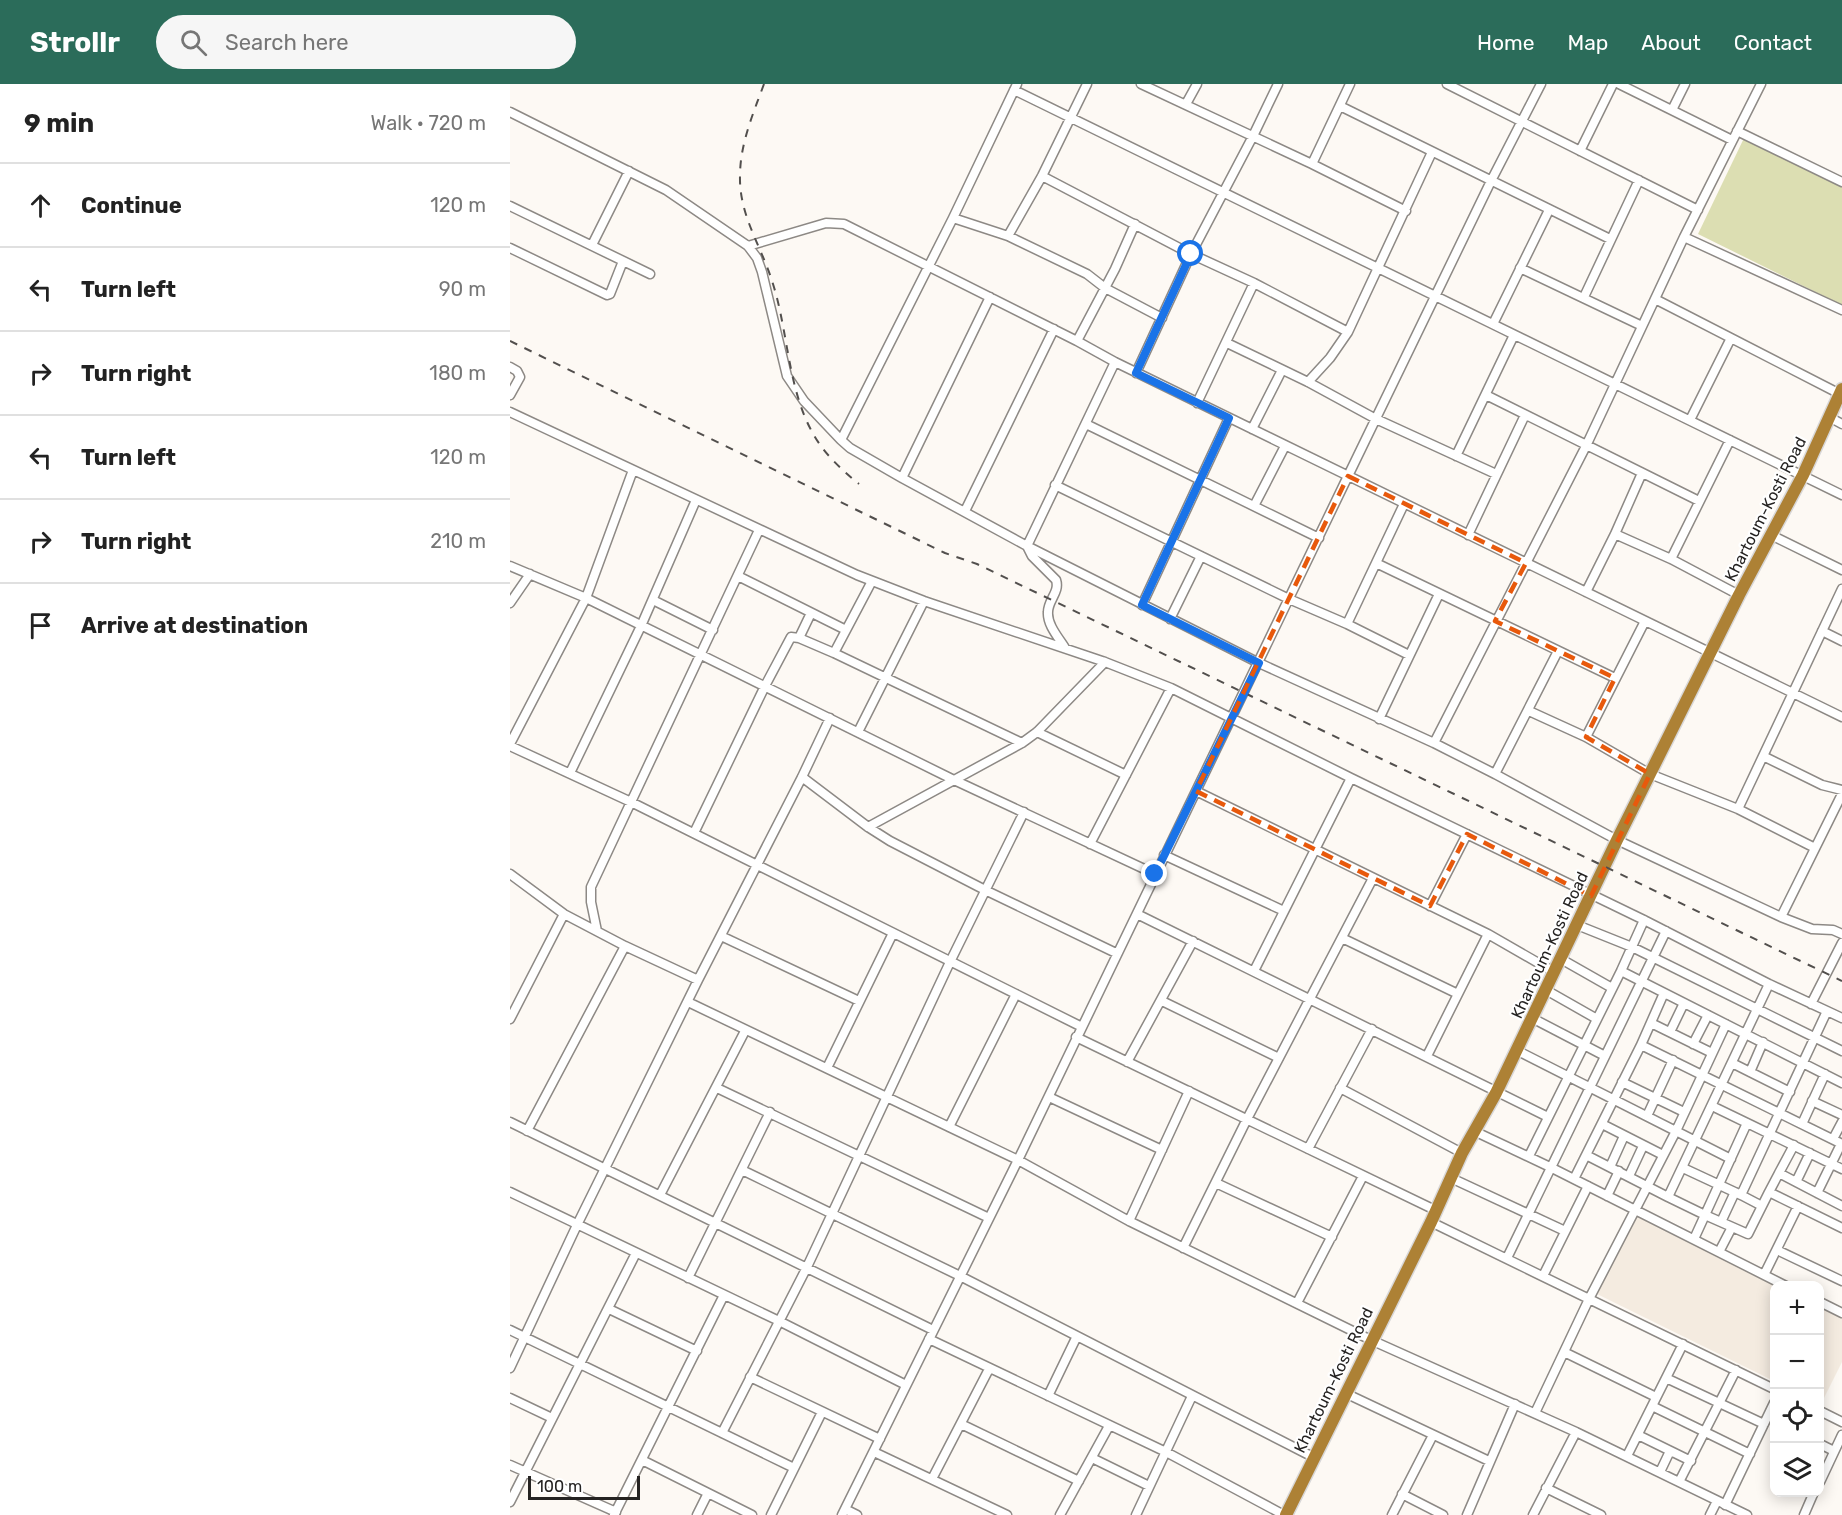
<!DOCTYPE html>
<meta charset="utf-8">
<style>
body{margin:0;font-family:Rubik,sans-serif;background:#f6f6f6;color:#222}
.controls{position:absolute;right:18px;bottom:18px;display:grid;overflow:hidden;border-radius:12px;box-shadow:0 3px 15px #0003}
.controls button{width:54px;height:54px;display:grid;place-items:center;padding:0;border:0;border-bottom:2px solid #e0e0e0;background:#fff;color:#222;font:30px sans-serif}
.scale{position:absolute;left:18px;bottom:15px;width:112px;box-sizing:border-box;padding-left:6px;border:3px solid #252322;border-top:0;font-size:16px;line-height:21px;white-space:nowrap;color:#252322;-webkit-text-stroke:4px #fff;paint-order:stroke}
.stop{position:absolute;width:18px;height:18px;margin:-14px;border:4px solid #1a73e8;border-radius:50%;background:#fff}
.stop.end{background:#1a73e8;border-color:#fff;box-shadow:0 2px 6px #0008}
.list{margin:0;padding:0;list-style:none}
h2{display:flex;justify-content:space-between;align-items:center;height:78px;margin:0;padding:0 24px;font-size:26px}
h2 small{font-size:20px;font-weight:400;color:#767676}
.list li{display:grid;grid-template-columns:39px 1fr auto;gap:18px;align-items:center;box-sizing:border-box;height:84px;padding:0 24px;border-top:2px solid #e0e0e0}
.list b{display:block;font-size:22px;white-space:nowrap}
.list em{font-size:20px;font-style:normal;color:#767676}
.icon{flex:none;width:33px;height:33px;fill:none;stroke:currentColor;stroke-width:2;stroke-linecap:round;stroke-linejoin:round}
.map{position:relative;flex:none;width:1332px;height:1431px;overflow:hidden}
header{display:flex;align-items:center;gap:36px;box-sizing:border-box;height:84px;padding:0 30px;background:#2b6c5a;color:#fff}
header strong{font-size:28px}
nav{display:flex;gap:33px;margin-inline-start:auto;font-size:21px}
.search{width:420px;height:54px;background:#f6f6f6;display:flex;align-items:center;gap:15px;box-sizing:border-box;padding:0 21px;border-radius:33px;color:#767676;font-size:22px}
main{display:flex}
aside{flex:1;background:#fff}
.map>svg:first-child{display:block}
.built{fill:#f4ebe0}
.green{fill:#dcdeb2}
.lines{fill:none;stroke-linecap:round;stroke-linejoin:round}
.minor-casing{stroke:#8d8985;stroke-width:11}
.highway-casing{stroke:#d8d7d7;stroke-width:15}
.minor{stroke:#fff;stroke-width:8}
.highway{stroke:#ad8135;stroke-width:12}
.rail{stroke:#524f4d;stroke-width:2;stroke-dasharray:8 8;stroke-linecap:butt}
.route{stroke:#1a73e8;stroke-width:8}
.marked{fill:none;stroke:#e8590c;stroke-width:4.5;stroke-dasharray:12 8;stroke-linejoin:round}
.labels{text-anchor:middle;stroke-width:4.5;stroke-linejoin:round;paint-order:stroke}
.street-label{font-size:16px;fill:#252322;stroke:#fff}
</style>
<header>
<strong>Strollr</strong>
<div class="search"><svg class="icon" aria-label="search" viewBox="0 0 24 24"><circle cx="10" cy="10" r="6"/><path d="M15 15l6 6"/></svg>Search here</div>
<nav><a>Home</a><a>Map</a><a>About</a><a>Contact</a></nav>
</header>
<main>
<aside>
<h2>9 min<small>Walk · 720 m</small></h2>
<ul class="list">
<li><svg class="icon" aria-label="ahead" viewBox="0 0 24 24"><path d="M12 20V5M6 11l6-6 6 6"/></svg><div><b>Continue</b></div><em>120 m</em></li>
<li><svg class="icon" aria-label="left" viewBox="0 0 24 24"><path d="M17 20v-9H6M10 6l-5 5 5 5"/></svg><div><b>Turn left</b></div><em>90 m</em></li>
<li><svg class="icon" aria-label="right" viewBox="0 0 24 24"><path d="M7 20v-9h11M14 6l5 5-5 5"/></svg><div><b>Turn right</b></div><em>180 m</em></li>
<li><svg class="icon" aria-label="left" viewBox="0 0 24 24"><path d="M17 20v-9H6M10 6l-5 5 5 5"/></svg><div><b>Turn left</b></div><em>120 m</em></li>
<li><svg class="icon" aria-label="right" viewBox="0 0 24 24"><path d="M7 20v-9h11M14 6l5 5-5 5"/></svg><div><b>Turn right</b></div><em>210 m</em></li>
<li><svg class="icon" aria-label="arrive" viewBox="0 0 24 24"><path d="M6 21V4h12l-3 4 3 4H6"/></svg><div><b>Arrive at destination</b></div></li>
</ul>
</aside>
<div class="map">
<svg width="1332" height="1431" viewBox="0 0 1332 1431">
<rect width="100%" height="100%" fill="#fdf9f4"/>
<path class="built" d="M1124,1130L1270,1201L1264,1202V1297L1085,1209Z
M1310,1221L1332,1232V1278L1311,1320L1310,1319Z"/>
<path class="green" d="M1235,52L1332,99V221L1188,150Z"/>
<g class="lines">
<g class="minor-casing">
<path id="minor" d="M507,0L443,134L331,356L340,364L392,394L517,462L749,579L924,659L985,690L1107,756L1271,833L1302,845L1323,846L1332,850
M631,0L802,80L896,127
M937,0L1188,126
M1109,0L1222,56
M504,6L1332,411
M676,20L687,0
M830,22L1100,155
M1162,26L1175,0
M0,28L156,106L238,162L247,174L252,188L277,292L294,317L331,356
M1227,47L1332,98
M1070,67L1103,0
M802,80L840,0
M532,92L681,170L744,199L838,248
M0,122L140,190
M443,134L498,152L577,190L595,204L652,234
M498,152L532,92L577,0
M1174,153L1332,226
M82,161L119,87
M238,162L316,139L334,140L567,257L605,278L1332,633
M0,164L97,211L100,210L113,177
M1010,184L1132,242
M1074,213L1129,96
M1145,215L1330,310
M983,240L1039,126
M567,257L605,185L625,140
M717,259L798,298L866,335L986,390
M0,283L7,287L10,293L0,311
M626,289L681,170L743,52L768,0
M798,298L820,274L838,248L922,68
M976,311L1189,417
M687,319L744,199
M0,328L347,491L414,517L595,578L661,604L841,694L1134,836L1259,900L1332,934
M1319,333L1332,340
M1180,336L1221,254
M576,340L809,454
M742,345L772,286
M946,372L1004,251
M392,394L480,213
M545,401L779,515L837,540L899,571
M744,422L775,362
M455,427L544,245
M1105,450L1161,475L1229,511
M958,451L1015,331
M1261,451L1332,486
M1161,475L1220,356
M866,479L1105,594
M0,482L76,514L444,696L645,790
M228,492L336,546
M1076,508L1105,450L1132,389
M143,516L203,546
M0,519L20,490
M632,521L719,334
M660,535L691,472
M837,540L894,420
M1312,547L1332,557
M289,554L301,529
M555,564C549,554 537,541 538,528C538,516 550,508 546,496L522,472L517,462L605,278
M324,569L362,497
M1019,627L1076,653L1140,690L1228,725L1305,764
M869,635L929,510
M348,648L414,517
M527,648L616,691
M1076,653L1135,537
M924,659L1076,362L1174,153L1251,0
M0,660L76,514L123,386
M0,662L121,718L572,943
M1253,672L1312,701L1332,706
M60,689L131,542L186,416
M985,690L1048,567
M292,693L358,743L380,757L477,807L606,869
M686,707L978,850L1044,888
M1228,725L1332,505
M358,743L512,659L527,648L595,578
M184,749L255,602L281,553L289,554L324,569L512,659
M580,760L661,604
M654,771L774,827
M0,790L54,830L115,862L188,896
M920,822L957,750
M627,830L1038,1033
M1271,833L1332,710
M1067,841L1122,863L1332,967
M87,847L81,818V803L249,446
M211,852L349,917
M832,854L948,910
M1051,875L1102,904
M744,887L841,694
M1111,887L1332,999
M1036,906L1087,935
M652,917L769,974
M178,918L508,1076L619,1137L861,1256L1066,1348L1237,1431
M1301,920L1332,859
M1022,934L1095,972
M0,935L54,830
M1141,939L1202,969
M1160,948L1174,919
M566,953L925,1126
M1183,960L1198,931
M1131,961L1332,1060
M1006,966L1221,1075
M917,972L978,850
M617,978L683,857
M1222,979L1280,1008
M317,984L383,849
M1240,988L1253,958
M1112,998L1174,1028
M207,1004L479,1134
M830,1004L952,1069
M539,1013L652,1066
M1302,1017L1332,1031
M1202,1022L1332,1085
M1137,1032L1163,976
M0,1038L423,1246
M1237,1039L1195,1131L1238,1150L1259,1108
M1092,1040L1153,1071
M1292,1040L1315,990
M439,1043L506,910
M17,1047L115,862
M964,1047L1040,1083L1276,1202
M1323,1055L1332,1038
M1284,1061L1269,1089L1332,1122
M798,1065L862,945
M1076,1071L1158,1113L1259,900
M1019,1072L1111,887L1134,836
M1100,1083L1114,1052
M1173,1084L1231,1111L1317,927
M232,1086L450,1192L803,1373
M1269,1089L1259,1108L1332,1144
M1119,1092L1133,1062
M941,1094L1055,1147
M1064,1095L1131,961L1154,909
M1286,1098L1300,1069
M706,1099L822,1153
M0,1108L269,1237L396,1301
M1307,1109L1331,1060
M150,1111L235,947
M1231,1111L1252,1122
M1097,1112L1109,1087
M1158,1113L1195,1131L1184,1155
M619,1137L679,1007
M921,1138L1264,1305
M1211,1138L1225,1108
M673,1164L737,1035L863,794
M1267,1166L1332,1197
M1209,1168L1222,1143
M997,1174L1156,847
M1254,1191L1288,1122
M1033,1192L1078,1102
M178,1194L260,1028
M1310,1218L1332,1229
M787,1219L853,1092
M99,1225L187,1267
M0,1246L284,1384
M419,1255L656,1368L774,1431
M1054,1268L1146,1313
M0,1284L67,1141L188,896L292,693L320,634
M240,1293L370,1355
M1156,1294L1254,1340
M835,1309L979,1377
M538,1312L567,1252
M0,1314L42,1334
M1142,1322L1240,1370
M1310,1327L1332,1338
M1025,1329L1079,1215L1166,1047L1216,940
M451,1340L569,1397
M212,1349L297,1183L440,878L514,728
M1128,1351L1181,1377
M1310,1360L1324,1367
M364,1368L497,1431
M1117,1372L1173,1260
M582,1374L639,1402
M132,1376L242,1431
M0,1381L106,1428
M1150,1388L1160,1367
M422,1395L479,1285
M1169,1398L1226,1286
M1310,1398L1332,1351
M1036,1404L1091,1431
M892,1410L933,1431
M0,1418L126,1169
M1215,1421L1264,1319
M335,1425L347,1431
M104,1431L214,1211
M187,1431L198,1409
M261,1431L312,1328
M332,1431L508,1076L838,392L981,97L1031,0
M550,1431L599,1342
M626,1431L682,1312
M882,1431L923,1351
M957,1431L1005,1320
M1023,1431L1066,1348
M1200,1431L1207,1417
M1294,1431L1304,1408"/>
</g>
<g class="highway-casing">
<path id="highway" d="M776,1431L921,1138L952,1069L986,1009L1107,756L1229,511L1293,391L1332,305"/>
</g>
<use href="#minor" class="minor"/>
<use href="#highway" class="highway"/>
<path class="rail" d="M254,0C243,30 230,60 230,92C229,132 252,163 263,200C281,257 277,325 319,372C328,382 338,391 349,400
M0,257L435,469L467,480L1332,897"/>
</g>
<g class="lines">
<path class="route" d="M645,790L749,579L632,521L719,334L626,289L681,170"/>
</g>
<path class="marked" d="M838,392L1016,479L985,537L1105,594L1076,653L1140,690L1081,812L957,750L920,822L686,707Z"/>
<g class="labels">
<g class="street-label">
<text transform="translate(1255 425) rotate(-63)" y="6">Khartoum-Kosti Road</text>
<text transform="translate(1039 861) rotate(-65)" y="6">Khartoum-Kosti Road</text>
<text transform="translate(823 1296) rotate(-64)" y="6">Khartoum-Kosti Road</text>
</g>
</g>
</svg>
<div class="controls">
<button>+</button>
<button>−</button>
<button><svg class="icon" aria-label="locate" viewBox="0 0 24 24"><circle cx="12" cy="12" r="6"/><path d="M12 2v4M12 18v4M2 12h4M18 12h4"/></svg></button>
<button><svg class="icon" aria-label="layers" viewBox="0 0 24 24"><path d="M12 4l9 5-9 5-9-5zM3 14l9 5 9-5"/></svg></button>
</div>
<div class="scale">100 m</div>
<div class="stop" style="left:681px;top:170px"></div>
<div class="stop end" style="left:645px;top:790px"></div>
</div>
</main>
